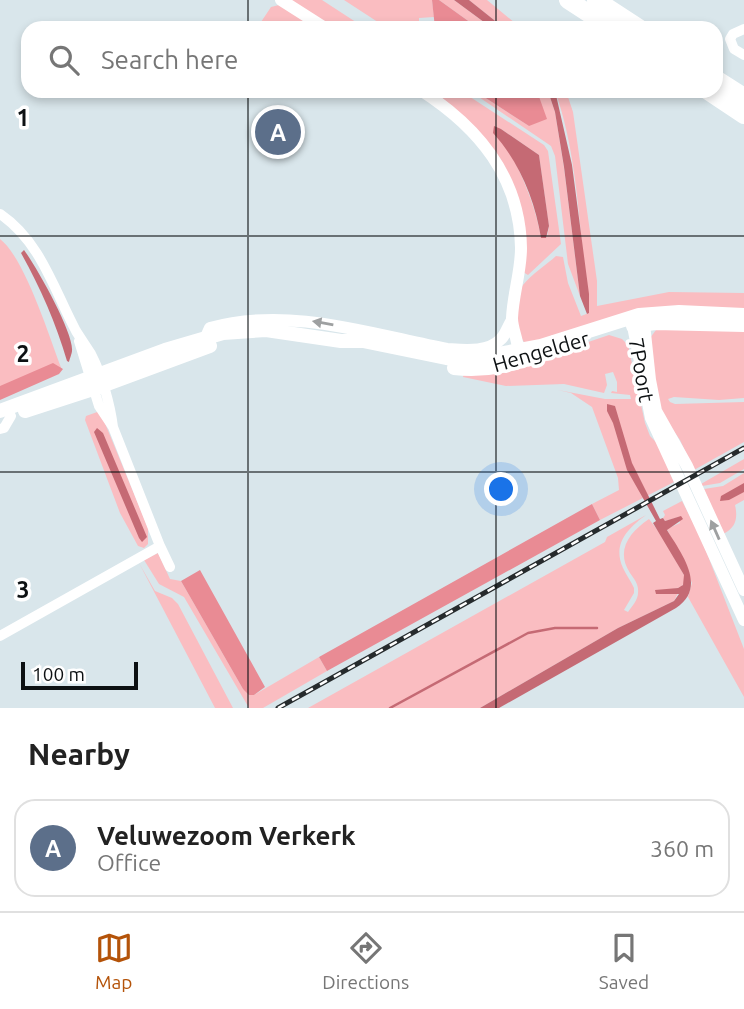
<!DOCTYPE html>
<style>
body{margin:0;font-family:Ubuntu,sans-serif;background:#f2f2f2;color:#222}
.scale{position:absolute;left:21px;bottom:18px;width:117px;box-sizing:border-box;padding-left:7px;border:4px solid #0d1113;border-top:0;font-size:19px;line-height:24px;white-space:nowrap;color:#0d1113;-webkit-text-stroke:5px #fff;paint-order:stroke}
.you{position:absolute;left:502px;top:490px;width:24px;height:24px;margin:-18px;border:5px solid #fff;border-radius:50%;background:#1a73e8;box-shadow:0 0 0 10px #1a73e833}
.badge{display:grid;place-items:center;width:46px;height:46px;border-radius:50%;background:#b45309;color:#fff;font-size:23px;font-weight:700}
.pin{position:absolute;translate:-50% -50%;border:4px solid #fff;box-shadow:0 2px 7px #0006}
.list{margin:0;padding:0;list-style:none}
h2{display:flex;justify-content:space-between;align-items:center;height:91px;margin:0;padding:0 28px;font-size:30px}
h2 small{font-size:23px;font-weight:400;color:#767676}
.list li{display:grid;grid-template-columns:46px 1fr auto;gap:21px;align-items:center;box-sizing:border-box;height:98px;margin:0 14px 14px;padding:0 14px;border:2px solid #e0e0e0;border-radius:21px}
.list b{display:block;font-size:26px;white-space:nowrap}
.list p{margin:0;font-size:23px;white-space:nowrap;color:#767676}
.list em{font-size:23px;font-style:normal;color:#767676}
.icon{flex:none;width:38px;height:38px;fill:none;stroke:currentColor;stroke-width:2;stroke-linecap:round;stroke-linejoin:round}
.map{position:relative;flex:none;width:744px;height:708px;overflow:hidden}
.search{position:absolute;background:#fff;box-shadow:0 4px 10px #0003;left:21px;right:21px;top:21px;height:77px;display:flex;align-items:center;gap:18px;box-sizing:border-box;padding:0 24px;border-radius:21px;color:#767676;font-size:26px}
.sheet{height:203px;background:#fff}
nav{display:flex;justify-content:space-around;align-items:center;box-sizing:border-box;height:98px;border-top:2px solid #e0e0e0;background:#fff;font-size:19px;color:#767676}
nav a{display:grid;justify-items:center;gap:4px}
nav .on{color:#b45309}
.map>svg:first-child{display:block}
.green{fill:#fabdc1;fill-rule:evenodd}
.forest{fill:#e98b94}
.water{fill:#c56a74}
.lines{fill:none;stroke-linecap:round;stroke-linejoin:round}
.stream{stroke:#c56a74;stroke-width:2.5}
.minor{stroke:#fff;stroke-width:10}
.tertiary{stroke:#fff;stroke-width:12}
.secondary{stroke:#fff;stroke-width:14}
.motorway{stroke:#fff;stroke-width:18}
.rail-casing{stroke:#262b2d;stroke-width:5}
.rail{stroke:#fff;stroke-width:2.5;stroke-dasharray:8;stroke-linecap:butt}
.oneway{fill:#9ea0a1}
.grid{fill:none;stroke:#0d1113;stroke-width:2;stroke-opacity:0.55}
.labels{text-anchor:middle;stroke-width:7;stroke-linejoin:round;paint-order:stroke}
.street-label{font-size:21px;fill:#0d1113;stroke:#fff}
.grid-label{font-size:23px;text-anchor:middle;font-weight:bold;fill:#0d1113;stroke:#fff;stroke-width:7;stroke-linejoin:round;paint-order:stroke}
</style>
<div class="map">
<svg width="744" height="708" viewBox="0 0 744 708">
<rect width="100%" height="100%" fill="#d9e6eb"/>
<path class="green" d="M287,0H322L365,28H330Z
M344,0H432L434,17L419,18V28H387Z
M439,0H454L492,28H478Z
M469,0H487L521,28H504Z
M279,5L309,24L310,28H257L271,7Z
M427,91H461L544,145L548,151L561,244L528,275L523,272L506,173ZM501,129L539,155L549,227L547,237L541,238C537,213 527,187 516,164C509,151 502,144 501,129Z
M470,91H475L529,126L539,96L537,91H548L555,112L564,168L580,296L568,264L555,156L551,146Z
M555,91H566L573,112L597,281V306L669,292L744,293V311L679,309L525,343C515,333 514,297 523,285C532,274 546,265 556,256L563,257L568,283L581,316L589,313C580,243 579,157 555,91Z
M0,239C25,258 50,339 62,370L0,398Z
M744,328V398L719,400L674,397L668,399L670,402L675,404L744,402V442L694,470L680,440L664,417L654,395L650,338L656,330Z
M609,335L622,339L628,345L645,423L650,436L657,443L674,482L600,520L592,504L619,490L618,478L592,407L571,393L558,390L605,399H631L630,395L611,393L612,391L617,392V382L613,372L605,374L607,385L604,393L564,384L506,386L463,377L464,372L511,368Z
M100,411L148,528V544L144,548L138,546L120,513L85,420L86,416Z
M744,459V469L720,483L702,486L701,484Z
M744,473V500L735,505C738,518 736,528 723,534L704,489L723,486Z
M682,501L701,538L744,649V697L688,597L692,583L667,529L680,523L679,517L665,521L663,518L665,515L663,511Z
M646,515C628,528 612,544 623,568C626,575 631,581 634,588V593L624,610L628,612C632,606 638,600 638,593C639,584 634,579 630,573C615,550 630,532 649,519L662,536L684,575L685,582L681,587L656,594L678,593L674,601L618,628L480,708H308L605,542L607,537Z
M158,553L170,579L181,581L243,689L254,695L319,657L327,671L263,708H249L184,597L159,584L144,560Z
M139,563L155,591L172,598L178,604L233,708H215Z"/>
<path class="forest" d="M432,0H439L478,28H435Z
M475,91H537L547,119L529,126Z
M53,363L63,369L59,374L0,400V386Z
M592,504L600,520L327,671L319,657Z
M200,570L265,687L254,695H249L243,689L181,581Z"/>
<path class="water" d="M454,0H469L504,28H492Z
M548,91H555L556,95L572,165L589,294V313L587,314L580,296L564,167L555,112Z
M494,126L501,129L539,155L549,226L546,238H541C535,200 519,161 493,133Z
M24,250C36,266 74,333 72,351C72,353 69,361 69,362L67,361C56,323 40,287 21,253Z
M607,404L615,406L632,463L660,519L663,518L665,521L681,516L683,519L667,530C681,553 708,587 676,608L499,708H480L618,628L674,601L679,594H656L655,590L678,588L683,585L684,575L653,523L656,521L627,470L613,423L607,411Z
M97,428L103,433L147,537L142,542L139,538L94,432Z
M744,483V492L729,500L720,501L721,496Z"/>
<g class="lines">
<path class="stream" d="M390,708L528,633L555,628H597"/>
<path class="minor" d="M744,29L733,34L730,39L734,49L744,55
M0,214C41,242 54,290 76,331C81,339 86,346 91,354C102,375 110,404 113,427L160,546
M79,341L99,406L113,427
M0,429L4,428L11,416
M0,636L160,546L170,567"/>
<path class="tertiary" d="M281,0L325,28
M422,91C479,128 520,177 521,248C521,272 513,294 512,318C512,332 522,346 516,360
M206,337L210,328C289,306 370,334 447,349C464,350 488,353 501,339C506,334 508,326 512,320
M744,590L687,466L656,411L650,380L644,324L639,315L633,326L651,418L744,620"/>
<path class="secondary" d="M633,326L655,323L744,325
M454,368C488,372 516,364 547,353
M0,411L165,350L223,333L266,330L341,341H363L446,358L466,360L541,346L639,315L679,312L744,315
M25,411L102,386L210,346"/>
<path class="motorway" d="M568,0L611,28
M596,0L639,28
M716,79L744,97
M708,91L744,115"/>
<g class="rail-casing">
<path id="rail" d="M278,708L744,448"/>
</g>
<use href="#rail" class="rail"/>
</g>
<defs><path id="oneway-solid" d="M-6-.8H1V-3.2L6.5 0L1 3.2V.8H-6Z" transform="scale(1.75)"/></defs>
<g class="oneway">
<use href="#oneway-solid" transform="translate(323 323) rotate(-170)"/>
<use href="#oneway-solid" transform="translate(715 530) rotate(-114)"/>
</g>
<path class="grid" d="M248,0V28M496,0V28M248,91V708M496,91V708M0,236H744M0,472H744"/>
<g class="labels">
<g class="street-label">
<text transform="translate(541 352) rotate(-16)" y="7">Hengelder</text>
<text transform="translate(641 370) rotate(80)" y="7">7Poort</text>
</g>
</g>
<g class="grid-label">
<text x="23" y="126">1</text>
<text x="23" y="362">2</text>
<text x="23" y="598">3</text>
</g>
</svg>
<div class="scale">100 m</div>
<div class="you"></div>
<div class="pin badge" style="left:278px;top:132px;background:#5c6f8a">A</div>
<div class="search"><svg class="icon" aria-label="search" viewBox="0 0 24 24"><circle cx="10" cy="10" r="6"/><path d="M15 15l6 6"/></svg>Search here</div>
</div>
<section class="sheet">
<h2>Nearby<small></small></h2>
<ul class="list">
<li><span class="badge" style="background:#5c6f8a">A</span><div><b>Veluwezoom Verkerk</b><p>Office</p></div><em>360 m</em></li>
</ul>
</section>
<nav>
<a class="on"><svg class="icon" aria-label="map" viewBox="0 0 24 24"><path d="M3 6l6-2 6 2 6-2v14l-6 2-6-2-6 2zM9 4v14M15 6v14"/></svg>Map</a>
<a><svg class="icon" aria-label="directions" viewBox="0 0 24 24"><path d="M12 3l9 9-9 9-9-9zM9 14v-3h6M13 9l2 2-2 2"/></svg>Directions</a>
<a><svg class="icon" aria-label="saved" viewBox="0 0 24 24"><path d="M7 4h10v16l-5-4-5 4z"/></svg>Saved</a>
</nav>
